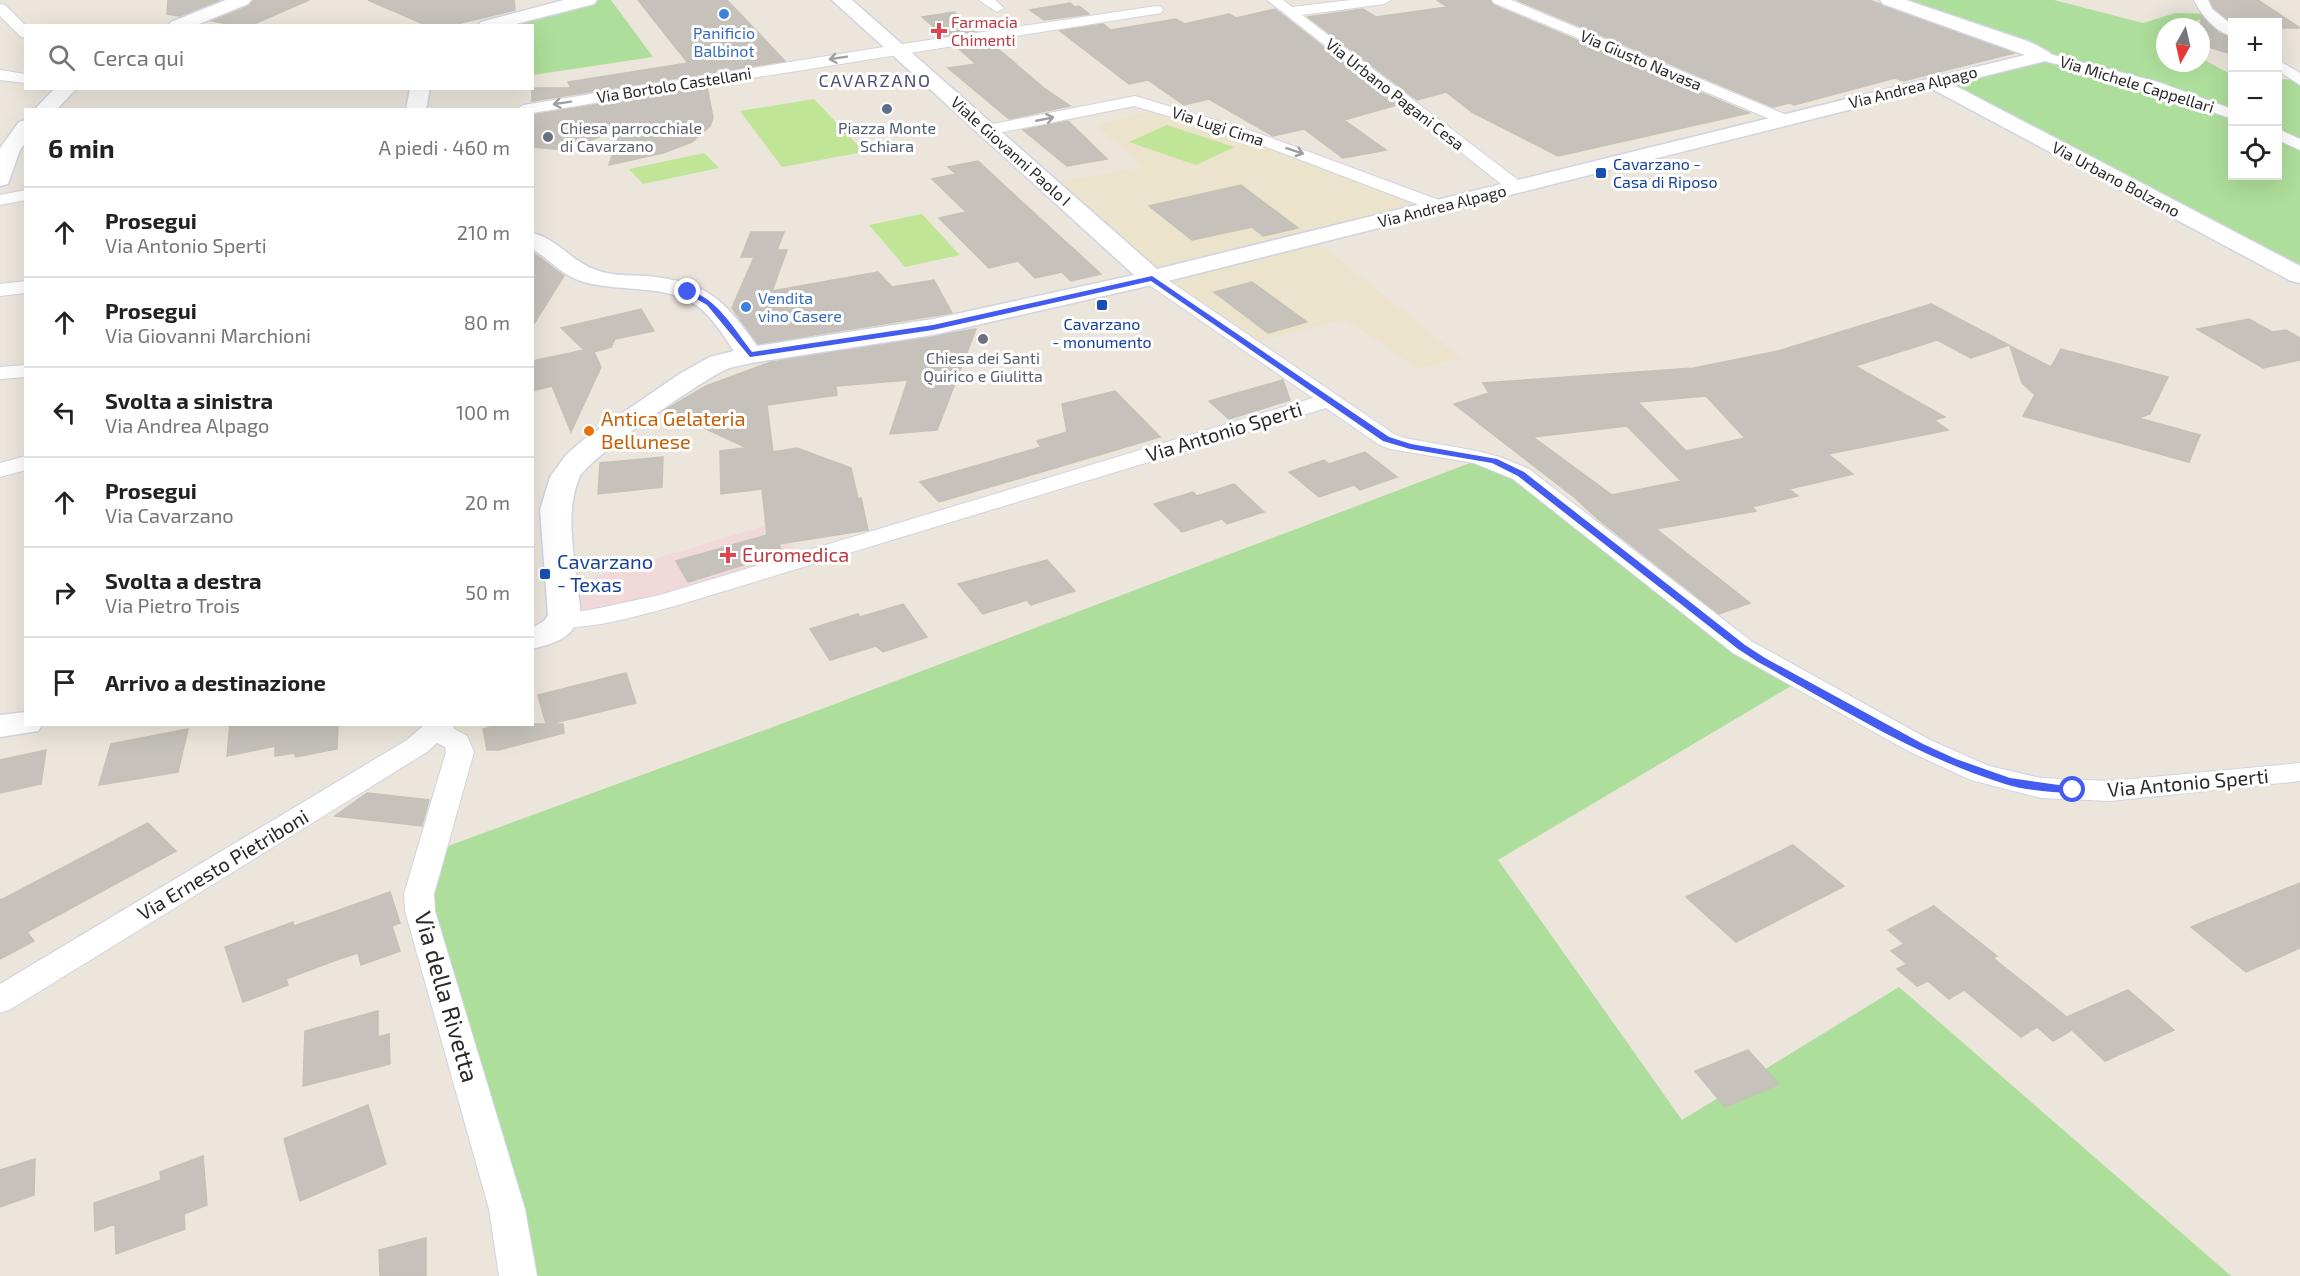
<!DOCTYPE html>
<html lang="it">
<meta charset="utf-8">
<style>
body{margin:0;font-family:"Exo 2",sans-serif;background:#f2f2f2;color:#222}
.controls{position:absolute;right:18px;top:18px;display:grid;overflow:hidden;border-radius:0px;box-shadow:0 6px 24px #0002}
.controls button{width:54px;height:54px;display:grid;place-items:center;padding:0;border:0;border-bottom:2px solid #e0e0e0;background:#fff;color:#222;font:30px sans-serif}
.compass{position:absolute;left:2156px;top:18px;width:54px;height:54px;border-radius:50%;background:#fff;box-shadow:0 6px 24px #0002;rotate:188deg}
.stop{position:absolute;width:18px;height:18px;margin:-14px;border:4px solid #445bef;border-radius:50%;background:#fff}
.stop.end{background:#445bef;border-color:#fff;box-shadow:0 2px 6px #0008}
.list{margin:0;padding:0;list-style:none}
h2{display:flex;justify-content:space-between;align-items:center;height:78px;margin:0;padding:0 24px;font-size:26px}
h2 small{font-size:20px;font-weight:400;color:#767676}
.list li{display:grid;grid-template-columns:39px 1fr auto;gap:18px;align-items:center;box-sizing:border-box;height:90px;padding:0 24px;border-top:2px solid #e0e0e0}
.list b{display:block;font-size:22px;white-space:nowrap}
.list p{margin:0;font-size:20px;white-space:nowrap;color:#767676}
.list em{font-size:20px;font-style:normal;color:#767676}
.icon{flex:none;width:33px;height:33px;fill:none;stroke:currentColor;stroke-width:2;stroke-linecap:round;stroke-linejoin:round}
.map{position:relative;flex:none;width:2300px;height:1276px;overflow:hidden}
.search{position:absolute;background:#fff;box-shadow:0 6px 24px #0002;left:24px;top:24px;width:510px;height:66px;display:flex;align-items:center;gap:15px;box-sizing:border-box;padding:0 21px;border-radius:0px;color:#767676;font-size:22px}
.panel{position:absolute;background:#fff;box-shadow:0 6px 24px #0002;left:24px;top:108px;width:510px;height:618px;border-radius:0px}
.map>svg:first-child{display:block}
.education{fill:#ebe3cc}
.medical{fill:#f1d9d9}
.green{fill:#aede9b}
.pitch{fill:#c0e597}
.building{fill:#c6c2bb;stroke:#c6c1b5;stroke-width:1.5;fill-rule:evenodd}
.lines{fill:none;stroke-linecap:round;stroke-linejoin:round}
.minor-casing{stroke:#d1d3e1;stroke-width:2}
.tertiary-casing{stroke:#d1d3e1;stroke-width:3}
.minor{fill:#fff;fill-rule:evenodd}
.tertiary{fill:#fff;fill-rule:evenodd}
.oneway{stroke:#9f9f9f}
.route{fill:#445bef}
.shop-dot{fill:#3f7fe0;stroke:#fff;stroke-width:2}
.health-dot{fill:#e0444e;stroke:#fff;stroke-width:2}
.service-dot{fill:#5c6f8a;stroke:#fff;stroke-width:2}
.worship-dot{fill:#6b7280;stroke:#fff;stroke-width:2}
.transit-dot{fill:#1a4fb4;stroke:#fff;stroke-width:2}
.food-dot{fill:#e8710a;stroke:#fff;stroke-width:2}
.labels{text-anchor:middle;stroke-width:6;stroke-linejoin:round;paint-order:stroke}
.far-health-label{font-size:16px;fill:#be3a42;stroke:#fff;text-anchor:start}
.far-shop-label{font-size:16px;fill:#366cbe;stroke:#fff}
.far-street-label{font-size:16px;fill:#292929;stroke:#fff}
.far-worship-label{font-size:16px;fill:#5b616d;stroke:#fff;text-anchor:start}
.far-service-label{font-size:16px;fill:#4e5e75;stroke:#fff}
.far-transit-label{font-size:16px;fill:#164399;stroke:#fff;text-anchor:start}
.far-neighbourhood-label{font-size:18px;letter-spacing:1.5px;fill:#4c5277;stroke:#fff}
.food-label{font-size:20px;fill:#c56008;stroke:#fff;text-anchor:start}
.street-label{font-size:20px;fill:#292929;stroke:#fff}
.health-label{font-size:20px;fill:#be3a42;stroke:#fff;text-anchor:start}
.transit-label{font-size:20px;fill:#164399;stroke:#fff;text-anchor:start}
.near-street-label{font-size:24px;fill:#292929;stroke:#fff}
</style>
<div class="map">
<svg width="2300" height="1276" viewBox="0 0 2300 1276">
<rect width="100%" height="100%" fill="#ebe5db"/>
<path class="education" d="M1157,109L1440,205L1312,237L1461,358L1417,369L1346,319L1245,345L1042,185L1143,167L1097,126Z"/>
<path class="medical" d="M774,523L802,560L568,627L565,586Z"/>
<path class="green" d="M595,0H611L653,57L533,75L532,26H491Z
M1895,0H2054L2143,23L2175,13L2213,14L2181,27H2165V33L2160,36L2165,39V63H2201V58L2232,75V176H2278V79L2295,80L2300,84V281L1927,81L2049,55Z
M1470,463L1503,470L1796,683L1498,860L1682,1120L1899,987L2231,1276H525L428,893L440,849L819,710Z"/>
<path class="pitch" d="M814,99L864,152L782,167L740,111Z
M1167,125L1234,147L1196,165L1129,142Z
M704,153L719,168L643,184L629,169Z
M922,214L956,251L960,255L905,267L869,225Z"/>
<path class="building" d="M168,0H220L180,16L167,14Z
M253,0H309L254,24L239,26L212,21L249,6Z
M368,0H514L515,10L448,26H428Z
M638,0H727L785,61L532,101V88H571L568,82L688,63Z
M1437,0H1490L1493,5L1749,113L1558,156L1472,112L1446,92L1417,100L1308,17L1363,9L1376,17L1447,7Z
M1517,0H1869L2014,53L1903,81L1895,78L1794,105L1790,103L1773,107Z
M2210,0H2258L2300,28H2277V22L2232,23L2214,8Z
M1070,3L1075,7L1079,6L1089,14L1044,20L1030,10Z
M1275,9L1397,105L1344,120L1386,150L1343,158L1304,129L1273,136L1209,99L1184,105L1148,80L1129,84L1060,31L1103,24L1111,30L1176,19L1184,24L1229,14L1236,18Z
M954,12L976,31L944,36L922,17Z
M2201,16L2219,33L2232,38V54L2201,45Z
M990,42L1044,88L1070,106L1009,119L948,68L976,64L958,48Z
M707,87L713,118L710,126L692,142L663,153L609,165L622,128L566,150L532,147V115Z
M1068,121L1107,159L1067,166L1023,130Z
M978,161L1021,201L1101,274L1071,281L1062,272L1035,278L1018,261L989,268L939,218L966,212L932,179L956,174L948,167Z
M1241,185L1298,228L1263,236L1252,227L1192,240L1149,206Z
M751,232H784L777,250H787L772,291L878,272L892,287L934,280L952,313L758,344L732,308L754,257H741Z
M532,252L564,276L532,327Z
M1252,282L1307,322L1268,333L1214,292Z
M1931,304L2009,345L1971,358L1937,340L1855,366L1945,417L1934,420L1948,430L1828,454L1853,474L1789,489L1798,496L1752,507L1756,511L1656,529L1750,603L1719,614L1599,520L1574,497L1454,404L1489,393L1483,383L1694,368L1778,351ZM1706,396L1745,438L1686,451L1638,402ZM1627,426L1681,481L1612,495L1533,437Z
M641,309L654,331L615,339L611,347L594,352L601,367L571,432L552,386L532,391V361L584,350L561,328Z
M2249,319L2272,332L2286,330L2300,338V360L2263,368L2197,329Z
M976,329L937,430L890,434L908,380L836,386L837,395L767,405L773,452L797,448L851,468L858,499L861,498L868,530L779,544L782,553L688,582L676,561L767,535L762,489L721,494L720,451L771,445L747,448L665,410L706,386L771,362Z
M2010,346L2051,367L2061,349L2168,377L2150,414L2138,418L2200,435L2189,462L2023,416L2035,395L2022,383Z
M1283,380L1290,400L1229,419L1209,401Z
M1115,391L1160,437L939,502L920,482L1041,447L1037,441L1067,432L1062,404Z
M1365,452L1397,477L1360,490L1354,485L1319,497L1289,472L1324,460L1329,464Z
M663,457L662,487L598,494L600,463Z
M1234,484L1264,512L1227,524L1222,519L1182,532L1154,504L1193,492L1197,496Z
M1047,560L1075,591L1031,605L1027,600L983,614L958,584Z
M903,604L927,637L883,652L876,646L830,660L810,629L858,614L860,617Z
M626,673L636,703L550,724H563L564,733L498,750H487L483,729L500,724H546L538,695Z
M230,724H338L337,749L296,757L294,753L275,756V746L227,756Z
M188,729L178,772L99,785L111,744Z
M46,750L41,784L0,793V760Z
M367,793L429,800L422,826L335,816Z
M148,823L176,851L27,932L34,941L0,959V899L1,900Z
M1793,845L1844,886L1736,942L1686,897Z
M2300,883V948L2246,972L2191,927Z
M390,892L400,923L392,926L400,951L361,965L358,953L339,959L286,979L288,985L243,1002L225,947L293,922L294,926Z
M1934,906L1997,956L1993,958L2067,1017L2128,990L2174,1030L2105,1061L2072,1030L2053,1041L2037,1027L2021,1037L1964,990L1949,999L1928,981L1917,986L1897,969L1907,964L1891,951L1904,944L1888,930Z
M378,1011V1037L389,1034L390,1064L303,1086L305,1031Z
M1748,1050L1779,1084L1725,1107L1695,1071Z
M368,1105L386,1164L300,1201L284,1139Z
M203,1156L207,1205L184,1214L185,1229L116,1254L115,1224L95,1231L94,1203L161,1180L160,1172Z
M35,1159L34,1195L0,1207V1170Z
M426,1238V1276H380L379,1250Z"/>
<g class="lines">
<g class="minor-casing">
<path id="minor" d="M979,0H995L1004,8L997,12Z
M1267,0H1283L1292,7L1351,0H1391L1384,4L1302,15L1522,183L1525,187L1522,191H1510Z
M1492,0H1511L1789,116L1791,119L1789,122H1777L1494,3Z
M2194,0H2208L2212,9L2232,25V36C2217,33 2200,14 2194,0Z
M0,4L5,5L26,26V38L21,37L0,16Z
M1156,6L1161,7L1163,10L1161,13L532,113V110H515L523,105L896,45Z
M2042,52L2158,82L2232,109V119L2148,88L2037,59L2035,56Z
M2278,60L2300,73V85L2278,71Z
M0,70L26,74V83L0,80Z
M1135,96L1255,132L1447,203L1450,207L1447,211H1435L1243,138L1134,106L988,135L980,130L988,125Z
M2278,129L2300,139V150L2278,140Z
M26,190V200L0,205V195Z
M1152,272L1159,274L1394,434L1404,438L1477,451L1500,457L1529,469L1751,641L1930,740L1989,766L2041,778L2110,781L2300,763V781L2110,801L2041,798L1971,780L1910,752L1733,653L1513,479L1474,463L1390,449L1378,444L1326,408L675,606C643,614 584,633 553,625L549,620L553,615L590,610L660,595L1313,398L1145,282L1143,278L1145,274Z
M26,281V293L0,296V284Z
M26,365V377L0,379V367Z
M26,456V470L0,477V463Z
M425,724H455L453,728L467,736L474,752L434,894L435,911L525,1209L537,1276H499L489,1209L405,911L404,894L446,752L445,747L437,743L427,752L11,1009L0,1013V984L407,740Z"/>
</g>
<g class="tertiary-casing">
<path id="tertiary" d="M226,0H251L248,4L194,26H168L171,22Z
M564,0H597L594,4L508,26H478L481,22Z
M832,0H852L1157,269L2025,55L1883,4L1880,0H1906L2030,42L2049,52L2052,56L2049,60L1952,84L2300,266V283L2291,281L1932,89L1152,285L933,335L751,363C744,365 736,366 729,368C705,378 588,458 579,478C565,513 574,550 577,586C578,595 582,609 579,617C572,639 552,644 532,649V628L544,621L548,615L540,510L550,477L566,455L583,440L681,373L710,357L734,351C723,335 712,316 696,305C665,283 614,293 578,280C561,274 548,258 532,249V233C558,239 572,262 596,270C611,276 629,275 646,276C707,282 723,298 757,346L933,319L1134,275Z
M55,88H77L56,110H34Z
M410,88H430L426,110H406Z
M26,120V142L20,150L8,184L0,186V148L19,122Z
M26,712V724H43L38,731L0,737V715Z"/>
</g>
<use href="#minor" class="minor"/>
<use href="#tertiary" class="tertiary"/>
</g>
<defs><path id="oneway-shaft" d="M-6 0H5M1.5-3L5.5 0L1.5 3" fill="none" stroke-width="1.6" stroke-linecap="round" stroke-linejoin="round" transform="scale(1.5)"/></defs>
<g class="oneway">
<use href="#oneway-shaft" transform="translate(838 58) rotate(171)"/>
<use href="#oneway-shaft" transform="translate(562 103) rotate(171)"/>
<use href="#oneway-shaft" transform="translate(1045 119) rotate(-11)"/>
<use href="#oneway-shaft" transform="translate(1295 151) rotate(19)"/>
</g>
<path class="route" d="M1152,276L1389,437L1411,444L1497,459L1524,472L1745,645L1765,658L1923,744L1956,759L2010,778L2073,787L2078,790L2073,794C2051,791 2026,791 2005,784C1917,757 1838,706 1758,662L1738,649L1518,476L1492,463L1410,449L1383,441L1151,281L933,330L750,357L707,305L685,292L688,290C717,298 734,329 752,352L933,325Z"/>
<g class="shop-dot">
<circle cx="724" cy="14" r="6"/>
<circle cx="746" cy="307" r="6"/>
</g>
<g class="health-dot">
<path d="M936 22h6v6h6v6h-6v6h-6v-6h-6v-6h6z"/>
<path d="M725 546h6v6h6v6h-6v6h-6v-6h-6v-6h6z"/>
</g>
<circle class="service-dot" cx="887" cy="109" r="6"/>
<g class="worship-dot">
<circle cx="548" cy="137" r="6"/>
<circle cx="983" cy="339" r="6"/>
</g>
<g class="transit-dot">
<rect x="1595" y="167" width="12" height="12" rx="3"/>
<rect x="1096" y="299" width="12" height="12" rx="3"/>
<rect x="539" y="568" width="12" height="12" rx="3"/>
</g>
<circle class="food-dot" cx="589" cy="431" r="6"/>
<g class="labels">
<g class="far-health-label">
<text x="951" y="28">Farmacia<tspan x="951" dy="18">Chimenti</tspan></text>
</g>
<g class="far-shop-label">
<text x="724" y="39">Panificio<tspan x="724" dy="18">Balbinot</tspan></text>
<text x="758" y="304" text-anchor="start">Vendita<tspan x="758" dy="18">vino Casere</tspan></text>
</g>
<g class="far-street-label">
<text transform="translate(1641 60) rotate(23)" y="6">Via Giusto Navasa</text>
<text transform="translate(2137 84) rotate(17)" y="6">Via Michele Cappellari</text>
<text transform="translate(674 85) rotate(-9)" y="6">Via Bortolo Castellani</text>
<text transform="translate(1913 87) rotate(-14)" y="6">Via Andrea Alpago</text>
<text transform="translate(1395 94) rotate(38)" y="6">Via Urbano Pagani Cesa</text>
<text transform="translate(1218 126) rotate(18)" y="6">Via Lugi Cima</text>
<text transform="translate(1011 151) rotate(42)" y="6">Viale Giovanni Paolo I</text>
<text transform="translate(2116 179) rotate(28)" y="6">Via Urbano Bolzano</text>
<text transform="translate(1442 206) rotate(-14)" y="6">Via Andrea Alpago</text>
</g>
<g class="far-worship-label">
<text x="560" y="134">Chiesa parrocchiale<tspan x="560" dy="18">di Cavarzano</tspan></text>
<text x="983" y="364" text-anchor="middle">Chiesa dei Santi<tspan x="983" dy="18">Quirico e Giulitta</tspan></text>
</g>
<g class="far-service-label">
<text x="887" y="134">Piazza Monte<tspan x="887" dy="18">Schiara</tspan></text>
</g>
<g class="far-transit-label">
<text x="1613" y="170">Cavarzano -<tspan x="1613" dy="18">Casa di Riposo</tspan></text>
<text x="1102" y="330" text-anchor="middle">Cavarzano<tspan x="1102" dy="18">- monumento</tspan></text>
</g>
<g class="far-neighbourhood-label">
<text x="875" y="87">CAVARZANO</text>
</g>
<g class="food-label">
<text x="601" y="426">Antica Gelateria<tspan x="601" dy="23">Bellunese</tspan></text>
</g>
<g class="street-label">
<text transform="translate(1224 432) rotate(-17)" y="7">Via Antonio Sperti</text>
<text transform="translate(2188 783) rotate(-5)" y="7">Via Antonio Sperti</text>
<text transform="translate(223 865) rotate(-31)" y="7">Via Ernesto Pietriboni</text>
</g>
<g class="health-label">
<text x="742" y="562">Euromedica</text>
</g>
<g class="transit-label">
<text x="557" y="569">Cavarzano<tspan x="557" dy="23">- Texas</tspan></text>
</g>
<g class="near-street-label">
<text transform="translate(446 997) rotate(74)" y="8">Via della Rivetta</text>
</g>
</g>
</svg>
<div class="controls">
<button>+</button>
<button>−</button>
<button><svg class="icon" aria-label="locate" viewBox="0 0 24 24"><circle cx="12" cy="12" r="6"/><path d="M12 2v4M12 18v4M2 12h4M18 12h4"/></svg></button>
</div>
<svg class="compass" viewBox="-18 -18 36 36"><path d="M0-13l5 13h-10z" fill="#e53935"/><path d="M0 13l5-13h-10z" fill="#767676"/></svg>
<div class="stop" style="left:2073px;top:790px"></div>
<div class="stop end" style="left:688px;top:292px"></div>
<div class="search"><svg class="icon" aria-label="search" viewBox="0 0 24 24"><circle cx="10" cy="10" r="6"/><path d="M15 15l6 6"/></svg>Cerca qui</div>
<section class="panel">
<h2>6 min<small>A piedi · 460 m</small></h2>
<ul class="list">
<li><svg class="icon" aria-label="ahead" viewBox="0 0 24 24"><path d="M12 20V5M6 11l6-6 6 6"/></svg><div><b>Prosegui</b><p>Via Antonio Sperti</p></div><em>210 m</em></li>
<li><svg class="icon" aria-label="ahead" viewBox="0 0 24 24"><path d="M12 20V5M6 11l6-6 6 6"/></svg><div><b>Prosegui</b><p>Via Giovanni Marchioni</p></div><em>80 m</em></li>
<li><svg class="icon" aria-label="left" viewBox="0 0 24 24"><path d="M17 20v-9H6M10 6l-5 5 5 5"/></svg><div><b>Svolta a sinistra</b><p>Via Andrea Alpago</p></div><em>100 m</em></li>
<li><svg class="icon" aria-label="ahead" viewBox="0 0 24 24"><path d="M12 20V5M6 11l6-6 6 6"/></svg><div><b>Prosegui</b><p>Via Cavarzano</p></div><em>20 m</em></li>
<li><svg class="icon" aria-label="right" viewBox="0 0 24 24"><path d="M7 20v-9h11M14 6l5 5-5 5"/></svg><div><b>Svolta a destra</b><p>Via Pietro Trois</p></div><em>50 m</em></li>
<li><svg class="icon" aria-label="arrive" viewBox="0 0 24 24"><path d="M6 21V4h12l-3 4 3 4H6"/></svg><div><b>Arrivo a destinazione</b></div></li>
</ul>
</section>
</div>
